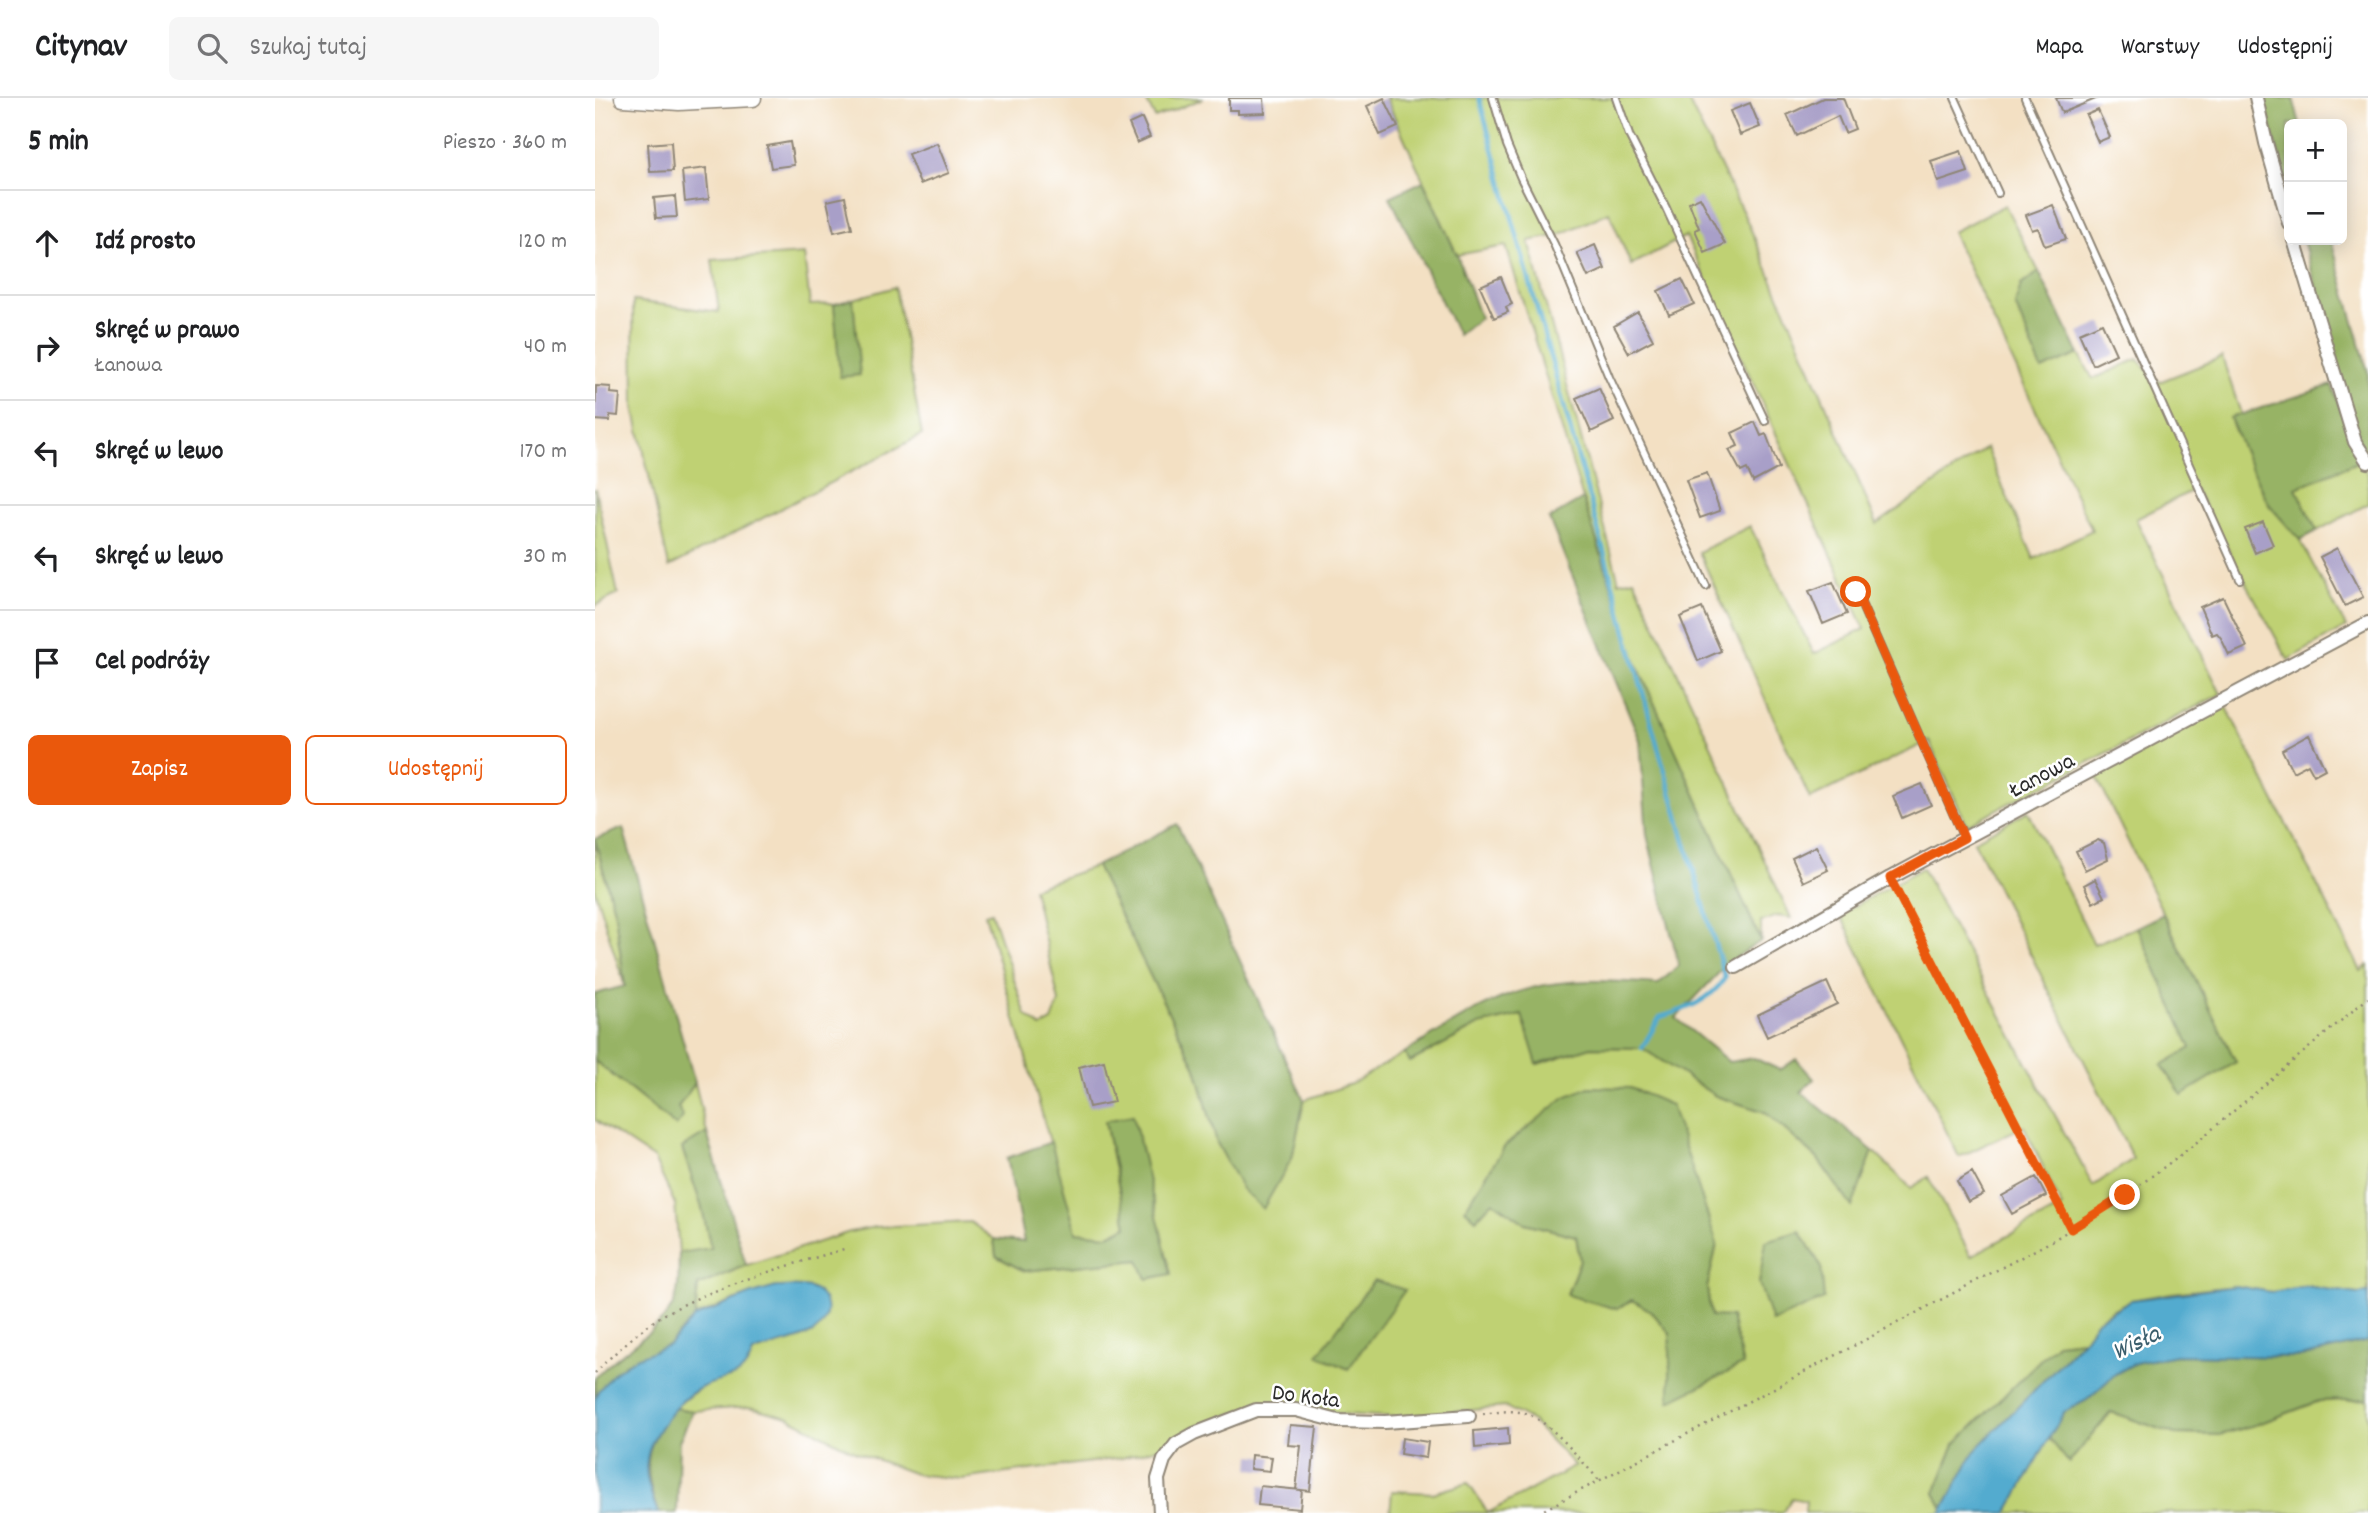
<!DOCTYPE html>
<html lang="pl">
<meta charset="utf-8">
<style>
body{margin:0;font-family:Dekko,sans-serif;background:#f6f6f6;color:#202124}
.controls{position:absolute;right:21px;top:21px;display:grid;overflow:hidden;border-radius:10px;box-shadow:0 4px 18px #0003}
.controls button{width:63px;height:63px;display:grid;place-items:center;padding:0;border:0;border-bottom:2px solid #e0e0e0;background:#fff;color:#202124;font:35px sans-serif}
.stop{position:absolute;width:21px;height:21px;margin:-16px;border:5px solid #ea580c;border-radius:50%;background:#fff}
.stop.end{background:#ea580c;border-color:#fff;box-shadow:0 2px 7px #0008}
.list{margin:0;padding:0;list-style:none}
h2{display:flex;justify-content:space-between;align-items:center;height:91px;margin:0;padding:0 28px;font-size:30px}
h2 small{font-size:23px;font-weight:400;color:#757577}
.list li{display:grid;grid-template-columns:46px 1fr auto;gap:21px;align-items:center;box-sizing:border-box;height:105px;padding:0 28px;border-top:2px solid #e0e0e0}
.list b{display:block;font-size:26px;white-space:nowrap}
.list p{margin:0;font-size:23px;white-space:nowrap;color:#757577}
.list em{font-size:23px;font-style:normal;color:#757577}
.actions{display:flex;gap:14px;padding:21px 28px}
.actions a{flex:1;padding:16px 0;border:2px solid #ea580c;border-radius:10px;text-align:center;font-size:24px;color:#ea580c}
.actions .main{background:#ea580c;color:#fff}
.icon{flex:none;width:38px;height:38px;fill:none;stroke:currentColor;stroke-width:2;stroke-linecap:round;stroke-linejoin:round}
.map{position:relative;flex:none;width:1773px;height:1415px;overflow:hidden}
header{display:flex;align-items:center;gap:42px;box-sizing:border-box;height:98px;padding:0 35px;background:#fff;border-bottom:2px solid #e0e0e0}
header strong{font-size:33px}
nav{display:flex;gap:38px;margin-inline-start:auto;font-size:24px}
.search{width:490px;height:63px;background:#f6f6f6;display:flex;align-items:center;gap:18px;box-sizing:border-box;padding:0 24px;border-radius:10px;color:#757577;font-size:26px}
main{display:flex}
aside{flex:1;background:#fff}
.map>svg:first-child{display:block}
.green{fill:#bfd173;stroke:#757e4f;stroke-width:2;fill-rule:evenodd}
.forest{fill:#97b365;stroke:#616f48;stroke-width:2}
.water{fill:#52abcf;stroke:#3e6b7d;stroke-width:2}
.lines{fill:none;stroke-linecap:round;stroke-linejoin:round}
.stream{stroke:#52abcf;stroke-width:4.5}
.building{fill:#a89fc8}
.service-casing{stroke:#8f8677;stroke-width:10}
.minor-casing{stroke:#8f8677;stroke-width:16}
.tertiary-casing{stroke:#8f8677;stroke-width:19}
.path{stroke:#8f8677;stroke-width:2.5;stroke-dasharray:2 5;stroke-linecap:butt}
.service{stroke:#fff;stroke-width:6}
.minor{stroke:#fff;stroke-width:12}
.tertiary{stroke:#fff;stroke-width:16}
.route{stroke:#ea580c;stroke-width:9}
.labels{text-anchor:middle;stroke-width:5;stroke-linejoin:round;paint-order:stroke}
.street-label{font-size:24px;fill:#2b2b2b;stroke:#fff}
.water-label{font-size:26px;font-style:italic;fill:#3b5e6d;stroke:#fff}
</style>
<header>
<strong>Citynav</strong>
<div class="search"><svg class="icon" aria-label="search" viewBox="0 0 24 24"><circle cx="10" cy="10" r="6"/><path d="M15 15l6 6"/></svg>Szukaj tutaj</div>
<nav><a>Mapa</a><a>Warstwy</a><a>Udostępnij</a></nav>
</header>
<main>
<aside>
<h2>5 min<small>Pieszo · 360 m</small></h2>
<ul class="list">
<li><svg class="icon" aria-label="ahead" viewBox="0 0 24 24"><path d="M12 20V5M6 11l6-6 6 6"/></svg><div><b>Idź prosto</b></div><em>120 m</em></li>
<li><svg class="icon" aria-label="right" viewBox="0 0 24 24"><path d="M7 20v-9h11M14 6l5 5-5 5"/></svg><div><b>Skręć w prawo</b><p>Łanowa</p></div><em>40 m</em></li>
<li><svg class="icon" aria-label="left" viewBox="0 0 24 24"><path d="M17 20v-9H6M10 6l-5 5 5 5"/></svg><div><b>Skręć w lewo</b></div><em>170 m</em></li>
<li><svg class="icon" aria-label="left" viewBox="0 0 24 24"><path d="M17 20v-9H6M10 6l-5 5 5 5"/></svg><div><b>Skręć w lewo</b></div><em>30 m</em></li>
<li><svg class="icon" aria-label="arrive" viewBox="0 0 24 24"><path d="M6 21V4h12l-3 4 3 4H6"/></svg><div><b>Cel podróży</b></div></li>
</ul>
<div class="actions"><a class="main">Zapisz</a><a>Udostępnij</a></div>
</aside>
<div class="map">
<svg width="1773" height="1415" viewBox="0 0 1773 1415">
<rect width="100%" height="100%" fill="#fff"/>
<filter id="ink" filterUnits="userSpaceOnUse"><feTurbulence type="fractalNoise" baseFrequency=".0143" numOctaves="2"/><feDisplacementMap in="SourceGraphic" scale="14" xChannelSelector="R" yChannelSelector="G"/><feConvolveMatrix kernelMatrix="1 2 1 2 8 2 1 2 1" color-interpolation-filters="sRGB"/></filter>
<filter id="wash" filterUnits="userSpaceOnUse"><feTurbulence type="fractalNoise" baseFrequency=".00686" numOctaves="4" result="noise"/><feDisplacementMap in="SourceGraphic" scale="28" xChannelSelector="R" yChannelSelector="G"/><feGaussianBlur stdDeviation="1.57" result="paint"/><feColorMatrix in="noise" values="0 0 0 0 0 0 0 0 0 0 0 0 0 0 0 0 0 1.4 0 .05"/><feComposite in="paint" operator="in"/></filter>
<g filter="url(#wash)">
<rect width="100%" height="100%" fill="#f3e0c3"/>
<path class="green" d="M550,0H609L560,20Z
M791,0H1092L1153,125L1282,426L1391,350L1439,461L1497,432L1357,134L1410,107L1444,174L1426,187L1447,271L1484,256L1498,281L1543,261L1564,284L1627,259L1646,316L1635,320L1651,359L1674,407L1705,442L1751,529L1693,562L1600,391L1541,421L1626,596L1372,727L1334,643L1215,701L1104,454L1155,428L1219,556L1270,531L1091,138L1036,167L1014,114L964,137L934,143L1024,484L1039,481L1196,820L1182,818L1166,824V843L1043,569L988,401L911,148L862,157Z
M209,156L215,207L239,206L246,278L264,276L258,201L300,189L327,337L74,469L39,309L38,203L124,214L117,162Z
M1764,363L1773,376V406L1722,433L1700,390Z
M0,390L23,496L0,508Z
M1631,608L1766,873L1773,867V1195L1763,1196L1711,1188L1677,1194L1640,1188L1576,1195L1536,1202L1518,1211L1502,1222L1488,1242L1462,1245L1340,1395L1348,1411L1346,1415H1210L1211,1403L1197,1400L1187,1415H795L797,1393L838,1395L873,1385L893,1415L980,1368L938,1324L911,1309L799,1319L746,1316L705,1307L670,1305L599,1329L569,1348L527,1360L366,1381L320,1376L259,1353L193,1319L155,1309L98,1313L79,1310C88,1303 100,1292 110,1287C133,1277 146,1285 157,1255L216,1236V1190C178,1184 135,1204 100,1219L103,1188L152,1167L255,1134L280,1129L375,1124L399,1141L401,1158L429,1173L544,1162L537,1018L510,1024L532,1128L514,1137L481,1135L390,816L396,814L431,917L446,929L457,923L464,904L438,790L501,768L601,970L622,1045L697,1060L709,1002L756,986L809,955L815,964L884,927L927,917L943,966L996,949L1047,950L1121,998L1170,1014L1222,1060L1257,1108L1278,1053L1316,1090L1333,1079L1376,1158L1467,1109L1429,1028L1364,1059L1245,816L1327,770L1498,1088L1538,1061L1379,743L1433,713L1499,846L1542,829L1597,950L1567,967L1587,996L1641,964L1501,678ZM898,1102L1122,1146L1112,1190L1116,1218L1076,1303L1075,1235L1056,1213L1037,1202L972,1196L985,1162L981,1138L930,1125Z
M0,742L20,816L30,889L0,793Z
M0,963L81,1028L83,1009L100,985L112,1035L87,1050L107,1110L116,1151L84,1155L80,1106L59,1061L0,1022Z
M1773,1301V1415H1412L1454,1340L1474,1364L1516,1314L1580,1336L1625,1337L1663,1326L1725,1303Z"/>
<path class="forest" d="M1668,0H1698L1705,26H1694V94Z
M828,83L862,157L885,220L863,237L795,99Z
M1708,142H1736L1773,274V357L1763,341Z
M1444,174L1484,256L1447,272L1420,207L1426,187Z
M258,201L265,277L245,279L239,206Z
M1737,287L1764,363L1701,390L1722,433L1705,442L1674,407L1651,359L1635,320Z
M988,401L1043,569L1166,843L1134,864L1081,920L1134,964L1159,960L1185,972L1201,961L1219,981L1206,994L1278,1053L1257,1109L1222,1060L1170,1014L1121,998L1047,950L996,949L942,966L927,917L884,927L815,964L809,955C849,931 888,903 933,891C974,879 1021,883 1063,886L1084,868L1052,737L1045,642L954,421Z
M582,726L709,1002L697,1060L668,1111L647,1091L622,1045L601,970L501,768Z
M28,730L100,985L83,1009L88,1019L81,1028L0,963V896L30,888L20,816L0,741Z
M1568,816L1641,964L1587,997L1567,967L1596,950L1542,829Z
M994,989L1036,990L1076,1007L1122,1146L1112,1190L1116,1218L1136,1219L1148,1267L1075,1303V1235L1056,1213L1037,1202L1022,1211L972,1197L985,1162L981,1138L930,1125L898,1103L881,1121L870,1111L910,1048L970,999Z
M538,1017L576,1176L552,1181L544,1162L429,1173L401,1158L399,1141L429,1144L412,1060L456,1044L481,1134L514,1137L532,1128L510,1023Z
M112,1035L151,1167L103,1188L100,1219L74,1247L30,1266L3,1293L0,1302V1280C21,1255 73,1230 81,1199C85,1186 83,1169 84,1155L116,1150L107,1110L87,1050Z
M1205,1133L1226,1168L1229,1201L1177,1224L1164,1185L1171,1143Z
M779,1182L810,1192L753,1271L723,1257Z
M1488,1242L1380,1353L1348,1411L1340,1395L1360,1346L1462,1245Z
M1773,1243V1301L1724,1303L1663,1326L1625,1337L1580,1336L1516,1314L1474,1365L1454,1340L1469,1314L1492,1302L1520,1276L1540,1265L1581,1257L1705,1259Z
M79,1310L98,1313L84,1343L82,1415H63C48,1370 47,1348 79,1310Z"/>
<path class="water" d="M1640,1188L1677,1194L1711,1188L1763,1196L1773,1195V1243L1705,1259L1581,1257L1540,1265L1520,1276L1492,1302L1469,1314L1412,1415H1346L1380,1353L1488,1242L1502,1222L1536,1202Z
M181,1189C191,1189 204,1187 214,1190C238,1197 236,1225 216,1236C198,1245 176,1247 158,1255C146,1284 137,1277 112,1287C86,1297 56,1334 52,1362C49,1380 57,1398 63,1415H0V1302L3,1293L21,1273L41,1260L74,1247L100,1219L157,1196Z"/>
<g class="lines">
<path class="stream" d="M884,0L1063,649L1130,880C1115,903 1090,912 1065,919L1047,950"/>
</g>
<g id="blocks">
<path class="building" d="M634,0H669L670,15L643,16V12H634Z
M789,0L803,29L785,37L772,8Z
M1228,0H1248L1260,31L1250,35L1243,18L1202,38L1192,17Z
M1461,0H1503L1467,15Z
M1155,5L1165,29L1145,37L1135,13Z
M1503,12L1515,39L1503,44L1491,17Z
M547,20L555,39L542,45L534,26Z
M76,44L78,73L55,74L53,46Z
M195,44L199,67L176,70L172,48Z
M342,45L354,75L325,86L313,56Z
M1366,53L1373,74L1343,84L1336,63Z
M111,70L114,101L90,104L87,73Z
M80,98L82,119L61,120L59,100Z
M250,99L257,130L239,134L232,103Z
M1105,99L1130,146L1110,155L1100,132L1104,130L1094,104Z
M1458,107L1471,141L1450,148L1443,130L1437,132L1431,117Z
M1000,147L1010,171L993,179L982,155Z
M906,179L917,206L911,209L913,214L899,220L885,188Z
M1087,181L1099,206L1074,217L1063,193Z
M1043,214L1058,242L1034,255L1019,228Z
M1507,225L1521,256L1498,267L1484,235Z
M1,288L16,289L15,295L25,296L23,318L15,317L14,323L0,322Z
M1004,290L1019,323L996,334L981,300Z
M1160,324L1166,338L1171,336L1184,370L1158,384L1152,371L1146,374L1134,352L1143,348L1137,335Z
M1112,375L1125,413L1105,420L1091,382Z
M1668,424L1678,447L1660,455L1650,431Z
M1742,450L1768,499L1750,508L1725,459Z
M1238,484L1252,516L1228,526L1214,493Z
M1628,499L1652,549L1634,557L1626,540L1622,535L1617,537L1605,509Z
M1107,510L1126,553L1103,563L1085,519Z
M1714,637L1730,671L1719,677L1713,666L1698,674L1687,652Z
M1327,686L1336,707L1307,720L1298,698Z
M1503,742L1509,745L1513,761L1490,772L1481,753Z
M1221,748L1233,772L1208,784L1197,760Z
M1500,781L1509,799L1498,805L1489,787Z
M1232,884L1242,906L1172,939L1162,917Z
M509,963L519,1004L494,1009L484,969Z
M1377,1074L1389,1096L1373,1104L1362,1083Z
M1441,1079L1451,1098L1417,1116L1407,1098Z
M695,1327L722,1329L715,1393L707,1392L705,1411L663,1407L665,1388L706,1392H701L706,1348L693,1347Z
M913,1330L914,1347L880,1350L879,1333Z
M807,1340L833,1344L831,1360L805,1356Z
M656,1357L677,1359L675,1373L655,1371Z"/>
</g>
</g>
<g filter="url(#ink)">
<use href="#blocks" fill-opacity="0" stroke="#8f8677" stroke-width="2"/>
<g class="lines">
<g class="service-casing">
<path id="service" d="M898,0L912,47L926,80L959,146L1014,279L1111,488
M1021,0L1034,37L1071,110L1170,323
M1360,0L1403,95
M1430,0L1645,481
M1261,494L1369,740"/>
</g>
<g class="minor-casing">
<path id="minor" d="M1661,0L1671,45L1694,125
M1699,142L1760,344L1773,364
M1141,869L1295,780L1773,525
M565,1415L563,1381L569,1362L581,1346L599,1336L661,1312H701L743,1323L790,1324L874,1318"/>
</g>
<g class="tertiary-casing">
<path id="tertiary" d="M28,0L84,4L158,0"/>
</g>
<path class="path" d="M1301,792L1476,1131
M0,1275C19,1255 46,1230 70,1216C127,1185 191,1169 252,1150
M888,1316C903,1314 923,1310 937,1318C963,1332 984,1361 1005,1383
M943,1415L1455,1144L1530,1098L1596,1049L1773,900"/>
<use href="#service" class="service"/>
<use href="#minor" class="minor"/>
<use href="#tertiary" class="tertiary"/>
</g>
</g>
<g class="lines" filter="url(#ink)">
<path class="route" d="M1261,494L1369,740L1295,780L1476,1131L1530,1097"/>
</g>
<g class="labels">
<g class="street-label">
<text transform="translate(1446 676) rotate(-28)" y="8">Łanowa</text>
<text transform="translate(711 1297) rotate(7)" y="8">Do Koła</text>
</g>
<g class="water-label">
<text transform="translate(1540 1243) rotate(-25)" y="9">Wisła</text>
</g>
</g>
</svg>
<div class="controls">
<button>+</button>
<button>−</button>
</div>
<div class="stop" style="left:1261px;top:494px"></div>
<div class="stop end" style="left:1530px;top:1097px"></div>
</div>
</main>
